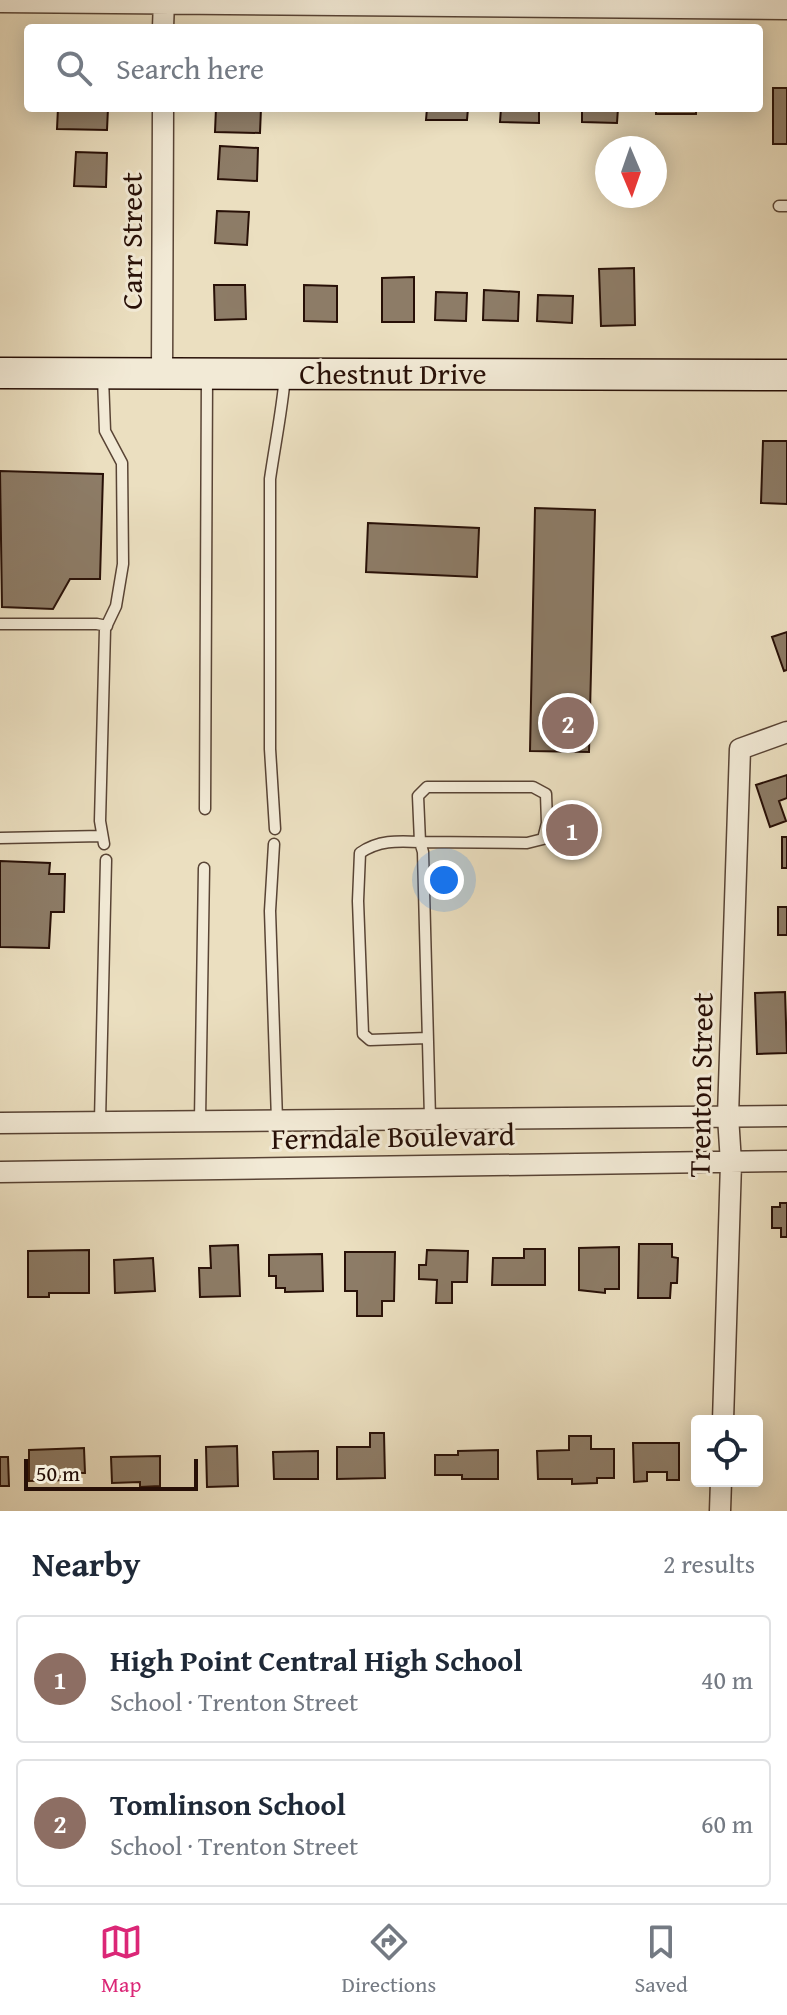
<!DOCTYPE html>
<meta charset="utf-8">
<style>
body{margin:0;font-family:"Gentium Book Plus",serif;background:#f2f2f3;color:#1f2937}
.controls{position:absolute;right:24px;bottom:24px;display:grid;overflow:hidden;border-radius:8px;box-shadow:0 4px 20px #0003}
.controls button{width:72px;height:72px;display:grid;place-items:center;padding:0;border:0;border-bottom:2px solid #e0e1e3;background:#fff;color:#1f2937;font:40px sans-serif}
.compass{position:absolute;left:595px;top:136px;width:72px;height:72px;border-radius:50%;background:#fff;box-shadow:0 4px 20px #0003;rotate:178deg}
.scale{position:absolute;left:24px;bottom:20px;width:174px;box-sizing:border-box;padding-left:8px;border:4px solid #281007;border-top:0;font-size:22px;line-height:28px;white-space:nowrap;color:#281007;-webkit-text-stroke:6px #f2ead6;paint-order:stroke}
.you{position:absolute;left:444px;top:880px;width:28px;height:28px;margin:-20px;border:6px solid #fff;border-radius:50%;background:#1a73e8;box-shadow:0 0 0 12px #1a73e833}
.badge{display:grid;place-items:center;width:52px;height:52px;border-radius:50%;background:#db2777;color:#fff;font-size:26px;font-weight:700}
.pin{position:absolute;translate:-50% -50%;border:4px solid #fff;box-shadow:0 2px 8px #0006}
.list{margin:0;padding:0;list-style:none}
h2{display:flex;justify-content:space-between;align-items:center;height:104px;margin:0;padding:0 32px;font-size:34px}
h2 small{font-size:26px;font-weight:400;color:#747a83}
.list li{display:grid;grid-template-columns:52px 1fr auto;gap:24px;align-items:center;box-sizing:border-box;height:128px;margin:0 16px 16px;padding:0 16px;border:2px solid #e0e1e3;border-radius:8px}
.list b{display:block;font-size:30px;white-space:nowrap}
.list p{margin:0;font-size:26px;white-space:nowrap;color:#747a83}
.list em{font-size:26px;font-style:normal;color:#747a83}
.icon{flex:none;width:44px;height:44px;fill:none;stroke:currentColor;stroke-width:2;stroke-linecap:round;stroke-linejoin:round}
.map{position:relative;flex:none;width:787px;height:1511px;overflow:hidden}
.search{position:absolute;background:#fff;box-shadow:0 4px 20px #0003;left:24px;right:24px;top:24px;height:88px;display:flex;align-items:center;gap:20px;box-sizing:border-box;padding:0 28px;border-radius:8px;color:#747a83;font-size:30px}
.sheet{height:392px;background:#fff}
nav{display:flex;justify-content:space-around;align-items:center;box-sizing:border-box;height:112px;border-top:2px solid #e0e1e3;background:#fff;font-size:22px;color:#747a83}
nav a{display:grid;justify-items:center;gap:4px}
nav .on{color:#db2777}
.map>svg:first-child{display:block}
.building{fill:#8d7c67;stroke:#281007;stroke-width:2}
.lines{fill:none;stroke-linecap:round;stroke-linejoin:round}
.lane-casing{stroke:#594435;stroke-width:13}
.street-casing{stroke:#594435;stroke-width:23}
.secondary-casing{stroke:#281007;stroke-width:33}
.lane{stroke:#f2ead6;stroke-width:10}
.street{stroke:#f2ead6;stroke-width:20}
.secondary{stroke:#f2ead6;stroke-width:30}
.labels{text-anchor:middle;stroke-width:6;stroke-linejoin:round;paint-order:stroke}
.street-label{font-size:30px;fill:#281007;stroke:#f2ead6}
</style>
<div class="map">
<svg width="787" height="1511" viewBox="0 0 787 1511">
<rect width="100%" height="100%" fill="#ebdfc0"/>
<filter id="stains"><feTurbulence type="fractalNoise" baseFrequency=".0025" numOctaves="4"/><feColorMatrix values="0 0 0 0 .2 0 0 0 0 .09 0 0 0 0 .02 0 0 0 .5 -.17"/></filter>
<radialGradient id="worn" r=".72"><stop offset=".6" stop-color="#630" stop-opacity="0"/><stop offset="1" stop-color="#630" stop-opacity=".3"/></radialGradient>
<path class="building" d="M773,88H787V144H773Z
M58,108H108L107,130L57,129Z
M216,108H261L260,133L215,132Z
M427,108H468L467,120H426Z
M501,108H539V123L500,122Z
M582,108H618L617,123L582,122Z
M656,108H696V114H656Z
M220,146L258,148L257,181L218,179Z
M76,152L107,153L106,187L74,186Z
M217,211L249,212L247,245L215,243Z
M634,268L635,325L601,326L599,269Z
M414,277V322H382V278Z
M214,285H245L246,319L215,320Z
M304,285L337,286V322L304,321Z
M484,290L519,292L518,321L483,320Z
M436,292L467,293L466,321L435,320Z
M538,295L573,296L572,323L537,321Z
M763,441H787V504L761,503Z
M0,471L103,474L100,579H70L53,609L2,607Z
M535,508L595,510L589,752L530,751Z
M368,523L479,528L477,577L366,572Z
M787,632V670L784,671L772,637Z
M787,775V798L779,801L786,821L770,827L756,785Z
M782,837H787V868H782Z
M0,861L50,863L49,874H65L64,912H51L49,948L0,947Z
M778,907H787V935H778Z
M785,992L787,1053L757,1054L755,993Z
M780,1203H787V1237H781V1228H772V1207H780Z
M639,1244H672V1257L678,1258L677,1283H671L670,1298H638Z
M238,1245L240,1296L200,1297L199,1268H211L210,1246Z
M619,1247V1289H605V1293L579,1290V1248Z
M524,1249H545V1285H492L493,1258H524Z
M89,1250V1293H49V1297H28V1251Z
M427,1250L468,1251L467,1282H452V1303H436L437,1280L419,1279V1265H426Z
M345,1252H395L394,1301H382V1316H357V1291H345Z
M322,1254L323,1291L285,1292V1288H276V1276H269V1255Z
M153,1258L155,1291L115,1293L114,1260Z
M370,1433H384L385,1478L337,1479V1447H370Z
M569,1436H591V1449H614V1478H597V1483L572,1484V1479H538L537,1451L569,1450Z
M633,1443H679V1480H667V1472H647V1481L634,1482Z
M237,1446L238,1486L207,1487L206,1447Z
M84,1448L85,1473H70V1480L29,1481V1450Z
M498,1450V1479H462V1475H435V1455H458V1451Z
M318,1451V1479H274L273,1452Z
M160,1456V1486L140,1487V1482L112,1483L111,1457Z
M0,1457H8L9,1486H0Z"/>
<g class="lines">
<g class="lane-casing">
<path id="lane" d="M779,206H787
M103,378L105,431L122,463L123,564L116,606L105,629L100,821L104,844
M0,624H97L107,626
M427,787H533L546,794L547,823L543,839L527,843L420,842L418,796Z
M205,809L207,375
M275,829L270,749V479C275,444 282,411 285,376
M0,838L102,836
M274,844L270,911L277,1120
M427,1038L370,1040L363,1034L358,901L360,853C379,840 397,841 420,842L423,852L430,1118
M200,1120L204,868
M100,1121L106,860"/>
</g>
<g class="street-casing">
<path id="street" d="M0,2L787,9
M163,28L164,0
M162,373L163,108
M0,1123L787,1116
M0,1172L787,1161
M723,1421L731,1163L728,1116L740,749L787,732
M720,1511L721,1481"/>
</g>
<g class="secondary-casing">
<path id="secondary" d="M0,373L787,375"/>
</g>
<use href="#lane" class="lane"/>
<use href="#street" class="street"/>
<use href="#secondary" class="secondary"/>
</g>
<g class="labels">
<g class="street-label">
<text transform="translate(132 241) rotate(-90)" y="10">Carr Street</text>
<text x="393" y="384">Chestnut Drive</text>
<text transform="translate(701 1085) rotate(-89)" y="10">Trenton Street</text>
<text transform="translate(393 1137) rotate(-1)" y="10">Ferndale Boulevard</text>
</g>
</g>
<rect width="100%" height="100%" filter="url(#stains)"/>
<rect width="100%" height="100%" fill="url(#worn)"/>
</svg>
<div class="controls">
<button><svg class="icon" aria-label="locate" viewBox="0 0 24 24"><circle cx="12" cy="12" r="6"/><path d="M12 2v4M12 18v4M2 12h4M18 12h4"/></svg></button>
</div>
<svg class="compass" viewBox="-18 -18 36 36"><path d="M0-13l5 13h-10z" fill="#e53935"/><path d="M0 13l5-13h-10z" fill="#747a83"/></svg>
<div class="scale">50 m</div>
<div class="you"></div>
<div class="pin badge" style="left:572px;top:830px;background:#8d6e63">1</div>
<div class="pin badge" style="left:568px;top:723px;background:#8d6e63">2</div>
<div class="search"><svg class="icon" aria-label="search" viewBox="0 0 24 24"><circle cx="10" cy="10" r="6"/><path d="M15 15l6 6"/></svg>Search here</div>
</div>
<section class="sheet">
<h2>Nearby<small>2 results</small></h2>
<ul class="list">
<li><span class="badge" style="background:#8d6e63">1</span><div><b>High Point Central High School</b><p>School · Trenton Street</p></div><em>40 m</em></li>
<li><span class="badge" style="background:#8d6e63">2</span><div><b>Tomlinson School</b><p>School · Trenton Street</p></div><em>60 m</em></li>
</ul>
</section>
<nav>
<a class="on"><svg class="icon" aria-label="map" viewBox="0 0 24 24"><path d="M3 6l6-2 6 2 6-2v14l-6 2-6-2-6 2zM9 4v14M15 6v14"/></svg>Map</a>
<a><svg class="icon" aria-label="directions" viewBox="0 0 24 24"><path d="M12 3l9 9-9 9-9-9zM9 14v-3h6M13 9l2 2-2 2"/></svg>Directions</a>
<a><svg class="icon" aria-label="saved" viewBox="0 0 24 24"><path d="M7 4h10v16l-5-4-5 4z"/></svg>Saved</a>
</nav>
